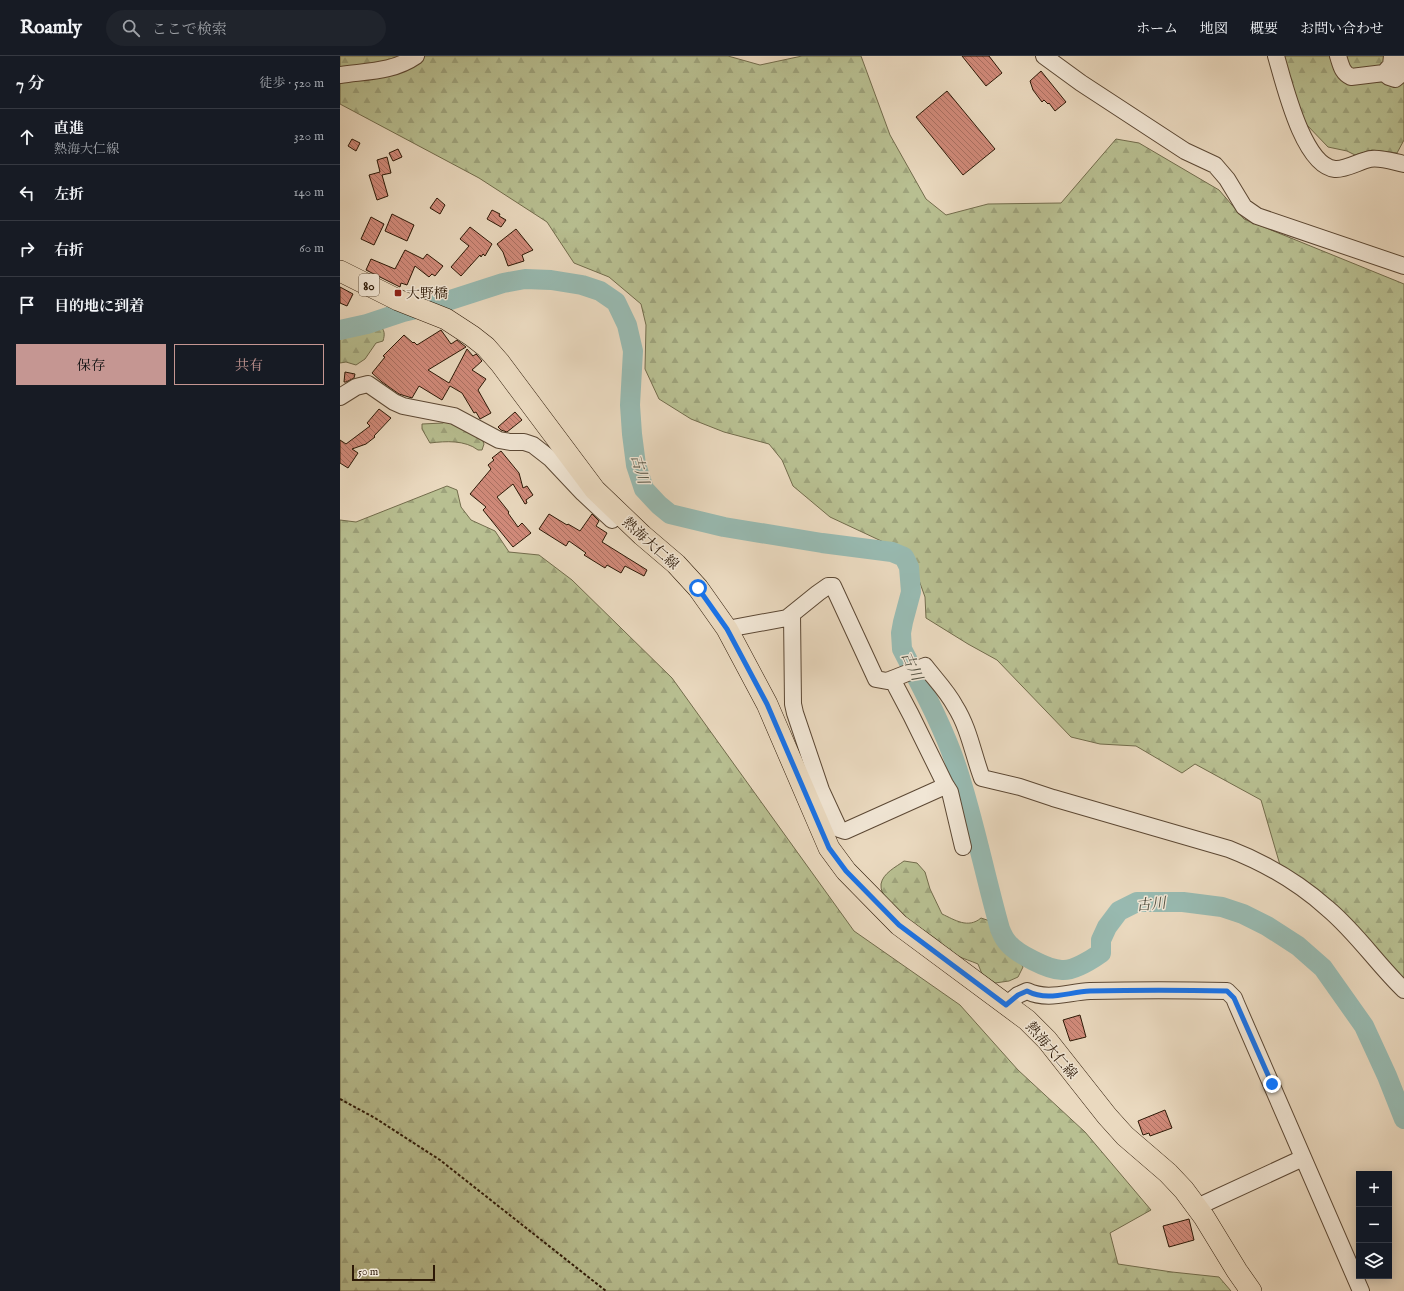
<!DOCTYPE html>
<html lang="ja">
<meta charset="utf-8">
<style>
body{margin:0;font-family:"IM FELL English","Noto Serif JP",serif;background:#20242c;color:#f1f3f6}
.controls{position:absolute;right:12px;bottom:12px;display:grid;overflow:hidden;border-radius:0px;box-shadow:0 2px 10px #0003}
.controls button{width:36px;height:36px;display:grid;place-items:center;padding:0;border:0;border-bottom:1px solid #363941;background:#171b24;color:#f1f3f6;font:20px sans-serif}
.scale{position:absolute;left:12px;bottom:10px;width:83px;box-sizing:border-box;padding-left:4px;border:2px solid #2c1806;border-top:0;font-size:11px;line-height:14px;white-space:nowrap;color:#2c1806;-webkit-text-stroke:3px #f1e6d5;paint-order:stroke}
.stop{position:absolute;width:12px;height:12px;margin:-9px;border:3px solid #1a73e8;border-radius:50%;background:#fff}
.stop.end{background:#1a73e8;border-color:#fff;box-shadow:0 1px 4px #0008}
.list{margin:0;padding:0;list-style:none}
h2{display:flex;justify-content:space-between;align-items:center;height:52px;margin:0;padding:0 16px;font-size:17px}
h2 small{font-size:13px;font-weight:400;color:#9ea1a6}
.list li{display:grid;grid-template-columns:26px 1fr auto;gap:12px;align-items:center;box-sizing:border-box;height:56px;padding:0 16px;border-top:1px solid #363941}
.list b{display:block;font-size:15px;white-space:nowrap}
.list p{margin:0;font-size:13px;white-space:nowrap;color:#9ea1a6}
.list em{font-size:13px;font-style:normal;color:#9ea1a6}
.actions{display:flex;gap:8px;padding:12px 16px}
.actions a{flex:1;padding:9px 0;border:1px solid #c59692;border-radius:0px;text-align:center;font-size:14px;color:#c59692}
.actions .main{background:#c59692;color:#111}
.icon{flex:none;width:22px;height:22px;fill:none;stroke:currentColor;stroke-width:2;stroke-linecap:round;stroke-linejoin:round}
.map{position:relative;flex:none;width:1064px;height:1235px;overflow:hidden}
header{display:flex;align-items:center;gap:24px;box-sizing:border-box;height:56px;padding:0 20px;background:#171b24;border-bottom:1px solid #363941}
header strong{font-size:19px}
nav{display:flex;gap:22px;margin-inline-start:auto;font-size:14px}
.search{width:280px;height:36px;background:#20242c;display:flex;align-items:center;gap:10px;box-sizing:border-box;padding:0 14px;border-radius:22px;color:#9ea1a6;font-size:15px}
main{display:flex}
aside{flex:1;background:#171b24}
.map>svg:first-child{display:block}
.forest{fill:url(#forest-firs);stroke:#726c4c}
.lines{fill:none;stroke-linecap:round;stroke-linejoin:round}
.river{stroke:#98bab1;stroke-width:20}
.building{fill:url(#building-back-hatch);stroke:#2c1806}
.minor-casing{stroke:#5c4834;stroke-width:18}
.major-casing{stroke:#2c1806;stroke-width:22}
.path{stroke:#2c1806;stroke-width:2;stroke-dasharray:3 2;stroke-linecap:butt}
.minor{stroke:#f1e6d5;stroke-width:16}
.major{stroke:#ead9bf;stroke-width:21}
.route{stroke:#1a73e8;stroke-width:5}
.poi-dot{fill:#8f2418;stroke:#f1e6d5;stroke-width:1.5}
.labels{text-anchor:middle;stroke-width:3;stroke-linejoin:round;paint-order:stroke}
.shield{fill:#f1e6d5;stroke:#675644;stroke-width:1}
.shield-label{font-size:13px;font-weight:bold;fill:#2c1806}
.poi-label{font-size:14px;fill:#2c1806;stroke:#f1e6d5;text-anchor:start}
.street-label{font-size:14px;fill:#2c1806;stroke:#f1e6d5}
.water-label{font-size:15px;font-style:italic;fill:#525142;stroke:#f1e6d5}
</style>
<header>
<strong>Roamly</strong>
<div class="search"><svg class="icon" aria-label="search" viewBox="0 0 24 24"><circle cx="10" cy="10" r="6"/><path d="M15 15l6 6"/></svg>ここで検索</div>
<nav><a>ホーム</a><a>地図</a><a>概要</a><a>お問い合わせ</a></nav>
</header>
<main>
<aside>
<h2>7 分<small>徒歩 · 520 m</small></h2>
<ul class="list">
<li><svg class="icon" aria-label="ahead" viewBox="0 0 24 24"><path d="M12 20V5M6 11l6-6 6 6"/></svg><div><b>直進</b><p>熱海大仁線</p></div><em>320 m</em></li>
<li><svg class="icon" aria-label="left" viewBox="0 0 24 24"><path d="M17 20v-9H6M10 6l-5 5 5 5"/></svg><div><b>左折</b></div><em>140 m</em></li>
<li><svg class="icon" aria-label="right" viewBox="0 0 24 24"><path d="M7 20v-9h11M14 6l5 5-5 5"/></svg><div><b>右折</b></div><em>60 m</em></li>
<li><svg class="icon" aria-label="arrive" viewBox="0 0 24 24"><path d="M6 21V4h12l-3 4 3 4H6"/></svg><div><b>目的地に到着</b></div></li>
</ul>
<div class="actions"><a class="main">保存</a><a>共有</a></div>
</aside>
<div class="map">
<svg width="1064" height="1235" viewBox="0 0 1064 1235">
<defs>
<pattern id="forest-firs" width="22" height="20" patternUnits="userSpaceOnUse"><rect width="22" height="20" fill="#b8bf91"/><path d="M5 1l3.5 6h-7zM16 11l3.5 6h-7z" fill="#9ea37c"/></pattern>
<pattern id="building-back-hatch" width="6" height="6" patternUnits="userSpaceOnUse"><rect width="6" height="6" fill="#d18a7a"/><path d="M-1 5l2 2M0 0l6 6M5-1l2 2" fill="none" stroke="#aa7062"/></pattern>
</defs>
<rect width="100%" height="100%" fill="#ead9bf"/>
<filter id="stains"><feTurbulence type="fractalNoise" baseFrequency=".005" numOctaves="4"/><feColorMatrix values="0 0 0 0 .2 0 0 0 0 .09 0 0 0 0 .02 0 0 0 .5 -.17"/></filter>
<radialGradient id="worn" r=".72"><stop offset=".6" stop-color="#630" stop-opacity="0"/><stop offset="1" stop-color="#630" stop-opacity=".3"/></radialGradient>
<path class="forest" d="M0,0H388L420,9L462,0H521L550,79L586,143L606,159L648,148L721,147L776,83L799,87L879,134L904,163L1064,228V927L940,809L921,744L855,708L842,717L796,690L760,688L731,681L657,604L628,588L586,562L585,541L576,516L567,497L490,461L453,430L442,404L429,388L384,376L351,363L319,343L305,313L306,269L301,248L269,221L234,207L207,166L139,122L0,48Z
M942,0H1064V84L1057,97L1032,94L1015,99L1007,95L988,91L965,67Z
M39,269C45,274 45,278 43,285L36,287L25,303L16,309L6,306L0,307V278L18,274L26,271H34Z
M108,363L141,380L144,388L142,394H138C125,384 106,385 90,387L82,373V368L103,367Z
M107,430L117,434L121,451L131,464L155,475L169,496L199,499L232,524L332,622L514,875L620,949L678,1014L745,1076L811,1154L770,1177L778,1208L832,1216L879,1221L891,1235H0V464L16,466Z
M564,805L577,807L585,816L590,833L602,858C615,864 628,873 641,862L650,865L662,886L678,901L683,911L678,921L669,925L655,927L642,918L638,908C631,905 624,903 618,900C610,897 603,888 596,883C582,872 539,850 541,828C543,817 556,811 564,805Z"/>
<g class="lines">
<path class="river" d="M0,274L27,268L63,256L101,247L163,227L185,223L211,224L242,229L260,235L276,246L287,269L293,295L290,349L292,378L296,409L304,433L319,449L330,458L384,471L482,487L552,496L564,501L569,511L571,536L563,566L561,577L562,593C582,632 603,670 617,712C634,764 645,820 660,873C662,878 664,883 668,887C676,897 708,914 722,914C733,915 751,904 761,897V884L767,871L779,855L797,846H843L882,851L903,858L927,870L958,890L983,912L1024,970L1047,1020L1064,1063"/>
</g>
<path class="building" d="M622,0H649L662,17L646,30Z
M701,15L726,46L715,55L709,47L708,48L704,44L702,46L693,34L690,25Z
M607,35L655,93L623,119L576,61Z
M12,83L20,87L16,95L8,90Z
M58,93L62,101L53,105L49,97Z
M47,101L51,117L42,119L48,140L37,144L29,119L40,116L37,104Z
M97,142L105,149L100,158L90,152Z
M152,154L160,158L159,160L166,164L161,171L147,163Z
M52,158L74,169L67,185L45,175Z
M31,161L44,168L34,189L21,183Z
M130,171L152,188L145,200L143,198L141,201L140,199L121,220L111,211L129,190L120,183Z
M176,173L193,194L182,199L184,205L168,210L163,196L157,188Z
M65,194L83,203L87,198L103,210L95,220L92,218L89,221L75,210L67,229L61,227L60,231L26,214L31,203L55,213Z
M0,231L13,238L7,250L0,247Z
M101,274L111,288L117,284L126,291L88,314L109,327L127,293L133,300L136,298L138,300L142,305L132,314L146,323L138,334L151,357L140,363L136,356L134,357L122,337L110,330L102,344L79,330L72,342L59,338L42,326L32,317L45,301L43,300L64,279L73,287L74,286L77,289Z
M5,316L15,318L14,322L6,326H4Z
M39,353L51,362L34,380L35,381L26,388L12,393L18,397L8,412L0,407V384L6,388L30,370L27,367Z
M175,356L182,364L167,376L161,374L158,371Z
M161,395L179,417L183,432L187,430L193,439L186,444L187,447L185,448L173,428L157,441L169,456L168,457L178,471L182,467L191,477L173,491L143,454L146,451L130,438L151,413L148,409L154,404L152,402Z
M209,458L227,469L228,468L240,475L252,458L259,465L256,470L267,477L262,486L307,514L304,520L285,510L281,517L267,509L265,512L244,499L246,497L229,485L226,490L199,473Z
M740,959L746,981L730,985L723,964Z
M825,1054L832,1072L810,1080L809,1077L803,1079L798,1065Z
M849,1163L854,1184L829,1191L823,1170Z"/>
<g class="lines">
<g class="minor-casing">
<path id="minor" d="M704,0L741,27L845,95L875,109L887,123L904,151L917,160L1064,210
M936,0C944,27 963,110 995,113C1005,114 1020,105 1030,103C1040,101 1054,106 1064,108
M998,0C1001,9 1002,17 1011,21L1044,17L1051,9L1052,0
M1044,17L1049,21L1055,23L1061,18L1064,7
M0,19C27,15 53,16 76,0
M0,341L16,331L28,328L54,346L63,350L114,360L159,384L170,386H184L193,389L211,403L243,437L272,464
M452,558L453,648L455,657L481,734L499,773L505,775L603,731L605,728L571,659L552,623
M387,573L447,562L478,537L488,530H493L536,623L547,625L585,610C595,623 607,635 615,650C629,672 633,698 642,722L680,731L713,742L889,793C925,807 958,826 987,852C1016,876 1037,908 1064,934
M605,728L610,736L623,791
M666,949L678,939L687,935C708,945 728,936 750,935C796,934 842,934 887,935L894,942L896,947L1021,1235
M857,1151L963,1102"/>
</g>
<g class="major-casing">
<path id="major" d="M0,215L58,244L106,263L132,280L146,291L160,307L255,434L302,479L336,508L358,532L387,573L427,648L489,792L506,815L559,869L687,964L707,984L767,1060L785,1080L828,1117L844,1134L864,1161L897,1215L911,1235"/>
</g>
<path class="path" d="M0,1043L35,1062L100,1104L266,1235"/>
<use href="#minor" class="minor"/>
<use href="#major" class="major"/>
</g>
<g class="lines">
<path class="route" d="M358,532L387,573L427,648L489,792L506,815L559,869L666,949L678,939L687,935C708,946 728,936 750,935C796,934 842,934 887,935L894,942L932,1028"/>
</g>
<rect class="poi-dot" x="54" y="233" width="8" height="8" rx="2"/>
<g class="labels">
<rect class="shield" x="19" y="218" width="20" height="22" rx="3"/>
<g class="shield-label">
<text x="29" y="234">80</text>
</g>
<g class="poi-label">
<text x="66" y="242">大野橋</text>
</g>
<g class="street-label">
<text transform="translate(311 487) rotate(42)" y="5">熱海大仁線</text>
<text transform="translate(712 994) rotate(49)" y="5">熱海大仁線</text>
</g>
<g class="water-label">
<text transform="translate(300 413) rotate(75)" y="5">古川</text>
<text transform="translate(572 610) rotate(66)" y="5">古川</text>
<text transform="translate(811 848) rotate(-6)" y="5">古川</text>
</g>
</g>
<rect width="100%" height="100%" filter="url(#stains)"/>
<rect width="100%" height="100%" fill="url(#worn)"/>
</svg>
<div class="controls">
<button>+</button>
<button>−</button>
<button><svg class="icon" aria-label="layers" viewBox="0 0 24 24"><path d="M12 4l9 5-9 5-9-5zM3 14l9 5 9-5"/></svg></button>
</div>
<div class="scale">50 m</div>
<div class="stop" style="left:358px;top:532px"></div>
<div class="stop end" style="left:932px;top:1028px"></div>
</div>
</main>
